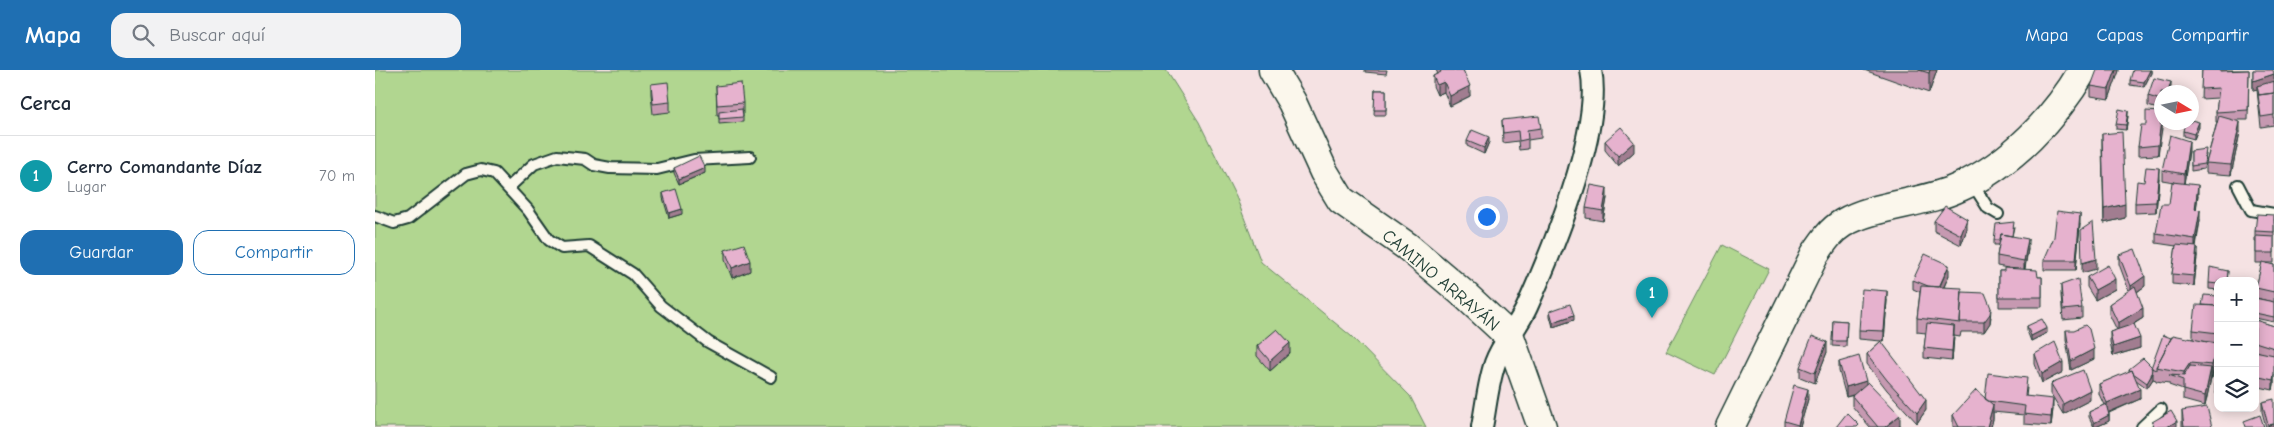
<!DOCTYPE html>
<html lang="es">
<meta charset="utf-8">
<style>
body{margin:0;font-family:"Comic Neue",sans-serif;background:#f2f2f3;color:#1f2937}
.controls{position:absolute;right:15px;bottom:15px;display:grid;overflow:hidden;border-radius:10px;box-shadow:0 2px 12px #0003}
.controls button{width:45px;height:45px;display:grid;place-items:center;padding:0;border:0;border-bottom:1px solid #e0e1e3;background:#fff;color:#1f2937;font:25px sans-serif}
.compass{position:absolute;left:1779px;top:15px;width:45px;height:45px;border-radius:50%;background:#fff;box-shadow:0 2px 12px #0003;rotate:100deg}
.you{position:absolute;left:1111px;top:146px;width:18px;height:18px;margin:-12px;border:4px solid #fff;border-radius:50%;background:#1a73e8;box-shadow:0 0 0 8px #1a73e833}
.badge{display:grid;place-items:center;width:32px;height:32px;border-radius:50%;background:#1f6fb2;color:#fff;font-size:16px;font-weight:700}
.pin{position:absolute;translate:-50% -41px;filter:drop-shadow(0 1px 2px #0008)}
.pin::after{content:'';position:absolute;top:26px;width:18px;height:15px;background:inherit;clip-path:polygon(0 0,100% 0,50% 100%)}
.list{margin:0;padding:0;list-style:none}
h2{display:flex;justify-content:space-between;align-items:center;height:65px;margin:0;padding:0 20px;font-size:21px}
h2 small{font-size:16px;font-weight:400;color:#747a83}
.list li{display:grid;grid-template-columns:32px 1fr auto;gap:15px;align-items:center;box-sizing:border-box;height:80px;padding:0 20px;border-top:1px solid #e0e1e3}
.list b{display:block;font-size:19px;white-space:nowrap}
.list p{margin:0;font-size:16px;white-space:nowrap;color:#747a83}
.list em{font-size:16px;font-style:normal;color:#747a83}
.actions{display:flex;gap:10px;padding:15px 20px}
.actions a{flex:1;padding:11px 0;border:1px solid #1f6fb2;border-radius:15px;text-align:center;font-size:18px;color:#1f6fb2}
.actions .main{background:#1f6fb2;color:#fff}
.icon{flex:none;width:28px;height:28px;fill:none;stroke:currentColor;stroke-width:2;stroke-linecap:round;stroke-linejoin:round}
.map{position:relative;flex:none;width:1899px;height:357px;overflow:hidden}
header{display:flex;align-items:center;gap:30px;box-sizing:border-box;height:70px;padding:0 25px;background:#1f6fb2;color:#fff}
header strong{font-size:24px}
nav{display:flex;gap:28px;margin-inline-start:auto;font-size:18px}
.search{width:350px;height:45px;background:#f2f2f3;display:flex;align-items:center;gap:12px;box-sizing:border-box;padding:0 18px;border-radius:15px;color:#747a83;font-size:19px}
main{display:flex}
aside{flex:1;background:#fff}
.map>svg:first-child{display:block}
.green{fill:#b1d690;stroke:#688a62}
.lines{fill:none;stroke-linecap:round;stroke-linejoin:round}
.lane-casing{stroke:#1f3d34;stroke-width:14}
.street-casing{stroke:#1f3d34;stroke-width:24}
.secondary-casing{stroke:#1f3d34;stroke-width:31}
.lane{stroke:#fbf7ec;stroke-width:10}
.street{stroke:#fbf7ec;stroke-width:20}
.secondary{stroke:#fbf7ec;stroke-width:28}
.wall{fill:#c699b1;stroke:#1f3d34}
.shaded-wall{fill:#a17d90;stroke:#1f3d34}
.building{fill:#e6b2ce;stroke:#1f3d34}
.labels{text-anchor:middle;stroke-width:4;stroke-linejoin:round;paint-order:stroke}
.street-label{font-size:18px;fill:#1f3d34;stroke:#fbf7ec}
</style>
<header>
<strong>Mapa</strong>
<div class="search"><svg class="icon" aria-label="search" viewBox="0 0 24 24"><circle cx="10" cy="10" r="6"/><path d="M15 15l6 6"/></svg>Buscar aquí</div>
<nav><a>Mapa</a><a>Capas</a><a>Compartir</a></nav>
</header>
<main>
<aside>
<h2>Cerca<small></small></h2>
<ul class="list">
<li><span class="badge" style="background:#0f9aa8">1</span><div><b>Cerro Comandante Díaz</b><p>Lugar</p></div><em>70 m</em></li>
</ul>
<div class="actions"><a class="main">Guardar</a><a>Compartir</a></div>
</aside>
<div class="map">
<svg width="1899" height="357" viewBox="0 0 1899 357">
<rect width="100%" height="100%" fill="#f5e2e3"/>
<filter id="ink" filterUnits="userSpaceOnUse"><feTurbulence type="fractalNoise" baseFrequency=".02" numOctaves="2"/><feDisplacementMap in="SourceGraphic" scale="10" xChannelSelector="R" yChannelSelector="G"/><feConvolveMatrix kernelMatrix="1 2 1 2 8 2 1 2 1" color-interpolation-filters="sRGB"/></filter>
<g filter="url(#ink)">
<path class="green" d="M0,0H791L824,52L862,129L886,192L976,266L1035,326L1051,357H0Z
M1347,175L1394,199L1340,305L1291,282Z"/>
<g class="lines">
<g class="lane-casing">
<path id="lane" d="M1597,113L1613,138L1623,144
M1863,115L1876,140L1899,144
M133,118L159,94L182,86L210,89L219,95L235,98L282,99L319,90L375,87
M0,146L19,153L33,149L91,104L106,100L119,103L153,140L174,170L187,178L214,176L258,204L286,236L333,272L396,307
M1767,357L1786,339"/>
</g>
<g class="street-casing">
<path id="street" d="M1107,357C1111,337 1113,313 1120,293C1127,273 1143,257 1152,237C1177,181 1228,59 1216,0"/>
</g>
<g class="secondary-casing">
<path id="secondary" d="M898,0L917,32L949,102L966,130L1033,177L1091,226L1135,267L1167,357
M1355,357L1440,184C1448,172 1456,160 1468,153C1501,134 1550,134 1585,117C1636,94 1680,48 1708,0"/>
</g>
<use href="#lane" class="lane"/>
<use href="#street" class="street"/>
<use href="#secondary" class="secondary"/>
</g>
<path class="wall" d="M990,0H1012L1011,4L990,2Z
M1061,0H1088L1095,26L1075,36L1069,22L1062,25L1058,16V6L1063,4Z
M1489,0H1562L1554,23Z
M1744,0L1734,29L1716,26V16Z
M1776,0V3L1769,17L1755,15V10Z
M1827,0H1874L1873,50H1860L1865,62L1856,105L1831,103V93L1842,52H1841V42L1843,28L1826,29Z
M1878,0L1899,4V55L1886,57L1882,20L1878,21Z
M276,14L295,32V42L278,44L276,24Z
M341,16L368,33V52L344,54V45H342Z
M1000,20H1011V45H999Z
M1786,22V40L1773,36V26Z
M1786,42L1783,85L1763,86V77L1771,55Z
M1753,46L1751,60L1741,59V54Z
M1127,50L1166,58V68L1153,70V79L1144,80L1143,71L1128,73Z
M1824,57L1819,69L1808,66V61Z
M1727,64L1750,148L1729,153L1727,78Z
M1092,71L1114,72L1109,84L1092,76Z
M1230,71L1259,82L1243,96L1230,80Z
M1814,81L1809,113L1823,125L1821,139L1825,150L1821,177L1822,187L1819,216L1797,214V204L1801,176L1781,173V163L1794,134L1799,112L1787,110V100Z
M1816,81L1831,84L1829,99L1816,101Z
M299,98L330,103L304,114L299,103Z
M1784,108L1781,142L1760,143V133L1769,112Z
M288,123L307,144L294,148L288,128Z
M1232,128L1228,151L1211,148V138Z
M1899,145V193H1890L1899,195V252L1880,248V228L1897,232L1881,228V218L1887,193H1881V171H1880V161Z
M1559,151L1592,159L1586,175L1559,161Z
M1705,154L1701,200H1669V190Z
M1639,157L1637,166L1653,179L1650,199L1663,207H1667V237H1624V201H1629L1633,198L1622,196V186L1624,175H1619V170Z
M350,180L375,201L357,208L350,190Z
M1744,185L1770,216L1762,222L1768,248L1759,254L1765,278L1738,286L1735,272V262L1742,260L1734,244V234L1754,221L1744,194Z
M1853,201L1852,211H1843V220L1834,219V213Z
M1574,205L1569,217L1587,222L1616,247L1615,253L1609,262H1586L1585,267L1579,266L1577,291L1549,288V278L1551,263L1542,262V248L1545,222L1538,219V210Z
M1712,207L1740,219L1720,230L1712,217Z
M1686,215L1707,238V248L1688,250L1686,225Z
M1843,226V273L1827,271L1842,288L1837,308H1836L1830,336L1808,330V320L1794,315V313L1781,311V310L1778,309L1772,318L1761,310L1765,329L1734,343V351L1721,357H1719L1714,347V342L1729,335L1724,324V314L1754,302V299L1777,297L1796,268L1818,269V260L1827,235Z
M1512,230L1509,271H1506L1551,340L1542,353L1512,320L1492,294V284L1506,271L1484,269V260Z
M1175,241L1199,250L1178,257L1175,246Z
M1458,250L1472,251L1471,277L1457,276Z
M1880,250L1899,256V314L1898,320L1880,316Z
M1652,256L1672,263L1656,271L1652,261Z
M1691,260L1719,289L1696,300L1691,270Z
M882,276L915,283L895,301L882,286Z
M1452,282L1440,313L1425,307V297Z
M1660,284L1688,302L1667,313L1660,294Z
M1464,292L1491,313L1525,355L1522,357H1495L1477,336V326L1479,325L1471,327L1464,301Z
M1843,303V324L1840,323V313Z
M1676,314L1715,330L1688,344L1676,324Z
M1652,318L1651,326L1678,339L1676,356L1649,354V345L1618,342V349L1616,357H1578V345L1610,329Z
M1433,329L1425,357H1409V351Z
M1887,332L1899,357H1891L1887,342Z
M1807,341L1837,357H1807Z"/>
<path class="shaded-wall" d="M1555,0H1562L1554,23V3Z
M1741,0H1744V1L1734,29V19Z
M1775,0H1776V3L1769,17V12Z
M1899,4V14L1882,16V20L1878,21V11Z
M1069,12V22L1062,25V15Z
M1796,12V22H1793Z
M1095,16V26L1075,36V26Z
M1753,41V46L1751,60V55Z
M1786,50V52H1788L1783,85V75Z
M1824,52V57L1819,69V64Z
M1865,52V62L1856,105V95Z
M1114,67V72L1109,84V78Z
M1814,71V81L1809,114V104Z
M1259,72V82L1243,96V86Z
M330,98V103L304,114V109Z
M1784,98V108L1781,142V132Z
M1823,115V125L1820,149V139Z
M1232,118V128L1228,151V141Z
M1750,134V148L1729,153V139Z
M307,139V144L294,148V143Z
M1825,140V150L1820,179V169Z
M1705,144V154L1701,200V190Z
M1592,149V159L1586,175V165Z
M1653,169V179L1649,201V191Z
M1822,177V187L1819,216V206Z
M1721,189V199L1707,203V193Z
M375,191V201L357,208V198Z
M1574,195V205L1563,230V221Z
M1770,206V216L1756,226V216Z
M1740,209V219L1720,230V220Z
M1512,221V230L1509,271V261Z
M1616,238L1615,253L1609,262V252Z
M1768,238V248L1743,263V253Z
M1199,245V250L1178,257V252Z
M1579,256V266L1577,291V281Z
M1672,258V263L1656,271V266Z
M1765,268V278L1738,286V277Z
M1452,272V282L1440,313V303Z
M915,273V283L895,301V291Z
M1842,274V288L1837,308V295Z
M1719,279V289L1696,300V291Z
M1688,292V302L1667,313V304Z
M1815,293V306L1809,316V302Z
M1836,298V308L1830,336V326Z
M1778,303V309L1772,318V313Z
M1899,304V314L1898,320V310Z
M1491,311V321L1471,327V317Z
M1433,319V329L1425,357H1423Z
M1765,319V329L1732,343V333Z
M1715,320V330L1688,344V334Z
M1678,329V339L1676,356V347Z
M1551,330V340L1542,353V343Z
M1618,335V349L1616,357H1612Z
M1525,345V355L1522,357H1510Z
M1734,345V351L1721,357H1719V353Z
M1802,351V356L1801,357H1792Z
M1899,354V357H1893V355Z"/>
<path class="building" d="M1065,0H1088L1095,16L1075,26L1069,12L1062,15L1058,6L1066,2Z
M1544,0H1555L1554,3Z
M1722,0H1741L1734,19L1716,16Z
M1758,0H1775L1769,12L1755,10Z
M1827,0H1845V1L1874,0L1873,40L1841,42L1844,18L1826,19Z
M1878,0H1898L1899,4L1878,11Z
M1779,8L1796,12L1793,22H1786V30L1773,26Z
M1899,11V23L1884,25L1882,16Z
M293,12L295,32L278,34L276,14Z
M366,13L368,33L342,35L341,16Z
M1000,20H1011V40H999Z
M1899,23V45L1886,47L1883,25Z
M367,39L368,47L344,49V42Z
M1744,39L1753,41L1751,55L1741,54Z
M1771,41L1786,42V50L1783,75L1763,77L1766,55H1771Z
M1164,46L1166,58L1152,60L1153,69L1144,71L1143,61L1128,63L1127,50Z
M1844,46L1865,52L1856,95L1831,93Z
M1816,50L1824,52L1819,64L1808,61L1810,52H1816Z
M1246,57L1259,72L1243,86L1230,71Z
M1097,60L1114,67L1109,78L1092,71Z
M1747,62L1750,134L1729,139L1727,64Z
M1795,65L1814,71L1809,104L1787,100Z
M1831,79L1829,94L1816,96V81Z
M324,86L330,98L304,109L299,98Z
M1771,97L1784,98L1781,132L1760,133L1762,111L1769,112Z
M1797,112L1823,115L1820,139L1825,140L1820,169L1781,163L1786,134H1794Z
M1216,115L1232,118L1228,141L1211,138Z
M301,119L307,139L294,143L288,123Z
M1570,136L1592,149L1586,165L1559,151Z
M1682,141L1705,144L1701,190H1669L1679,167Z
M1882,144L1899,145V162L1880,161Z
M1639,152L1637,166L1626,164L1625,170H1619L1621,154Z
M1718,152L1721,189L1707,193L1706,160Z
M1626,164L1653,169L1649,191L1622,186Z
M1881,166L1899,167V183H1881Z
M369,174L375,191L357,198L350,180Z
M1801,175L1822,177L1819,206L1797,204Z
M1760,179L1770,206L1756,216L1744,185Z
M1550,184L1574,195L1564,217L1553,216L1538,210Z
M1887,192L1899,195V222L1881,218Z
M1733,195L1740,209L1720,220L1712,207Z
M1835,197L1853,201L1852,211H1843V214L1834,213Z
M1629,198L1662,200L1663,207H1667V227H1624V201H1629Z
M1703,209L1707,238L1688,240L1686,215Z
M1546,216L1587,218L1585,253L1542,248Z
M1760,216L1768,238L1743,253L1734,234Z
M1487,219L1512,221L1509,261L1484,260Z
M1587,222L1610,223L1616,238L1615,244L1609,252H1585Z
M1829,225L1843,226V236L1827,235Z
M1880,228L1899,232V247L1880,243Z
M1195,234L1199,245L1178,252L1175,241Z
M1821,235L1843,236V263L1818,260Z
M1667,249L1672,258L1656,266L1652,256Z
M1458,250L1472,251L1471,271H1457Z
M1880,250L1899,256V278L1880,272Z
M1552,253L1579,256L1577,281L1549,278Z
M1759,254L1765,268L1738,277L1735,262Z
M1710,255L1714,259L1719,279L1696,291L1691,260H1699Z
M902,259L915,273L895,291L882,276Z
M1788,265L1796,268L1781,297V300L1776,298Z
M1798,265L1842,274L1837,295L1815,293L1809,302L1781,297Z
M1437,266L1452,272L1440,303L1425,297Z
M1506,271L1551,330L1542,343L1512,310L1492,284Z
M1680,272L1688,292L1667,304L1660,284Z
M1880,281L1899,285V304L1898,310L1880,306Z
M1484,286L1491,311L1471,317L1464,292Z
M1768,288L1777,297L1776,306L1772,313L1758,303L1757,300L1756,301L1754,299Z
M1815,296L1836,298L1830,326L1808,320V310L1794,305L1809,306Z
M1708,300L1715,320L1688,334L1676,314L1678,312Z
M1757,300L1765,319L1732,333L1724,314Z
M1613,303L1652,308L1650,326L1678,329L1676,347L1649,344L1650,336L1613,331L1610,329Z
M1843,303V314L1840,313Z
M1493,312L1525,345L1510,357H1503L1477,326Z
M1419,315L1433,319L1423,355L1409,351Z
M1601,320L1618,335L1612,357H1584L1578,345Z
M1899,329V354L1893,355L1887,332Z
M1731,334L1734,345L1719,353L1714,342Z
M1832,337L1837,357H1809L1807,341Z
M1796,341L1802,351L1792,357H1780L1777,352Z
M1472,343L1484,355L1482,357H1461Z
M1885,345L1889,357H1871L1869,351Z"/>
</g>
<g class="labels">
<g class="street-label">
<text transform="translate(1066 210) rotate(40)" y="6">CAMINO ARRAYÁN</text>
</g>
</g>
</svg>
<div class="controls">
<button>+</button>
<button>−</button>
<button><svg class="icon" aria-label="layers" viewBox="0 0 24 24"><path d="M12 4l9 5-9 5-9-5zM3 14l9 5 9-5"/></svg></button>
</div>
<svg class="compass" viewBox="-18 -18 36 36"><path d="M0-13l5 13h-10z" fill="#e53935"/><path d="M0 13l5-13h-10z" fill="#747a83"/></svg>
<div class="you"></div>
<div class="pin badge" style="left:1277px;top:248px;background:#0f9aa8">1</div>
</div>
</main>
